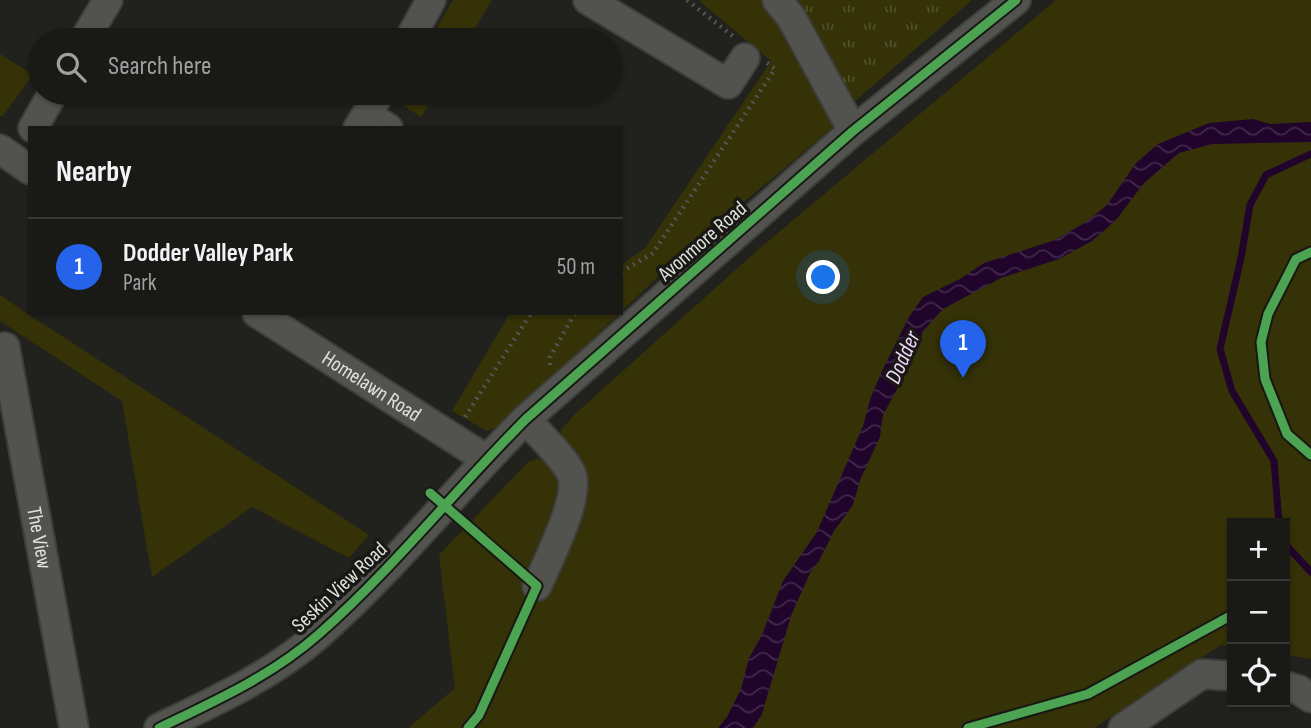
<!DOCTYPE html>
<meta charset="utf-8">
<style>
body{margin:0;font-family:"Sofia Sans Condensed",sans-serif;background:#22221f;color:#f1f3f6}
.controls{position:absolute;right:21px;bottom:21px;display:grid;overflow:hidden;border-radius:0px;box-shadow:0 2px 5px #0004}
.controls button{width:63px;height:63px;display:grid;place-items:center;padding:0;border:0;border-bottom:2px solid #373835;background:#191916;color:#f1f3f6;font:35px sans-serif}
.you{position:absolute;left:824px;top:278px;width:24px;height:24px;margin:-18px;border:5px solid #fff;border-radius:50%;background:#1a73e8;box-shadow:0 0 0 10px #1a73e833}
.badge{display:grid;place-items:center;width:46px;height:46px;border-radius:50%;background:#2563eb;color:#fff;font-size:23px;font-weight:700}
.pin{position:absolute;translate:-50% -58px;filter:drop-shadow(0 2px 4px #0008)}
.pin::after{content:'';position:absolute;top:37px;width:24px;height:21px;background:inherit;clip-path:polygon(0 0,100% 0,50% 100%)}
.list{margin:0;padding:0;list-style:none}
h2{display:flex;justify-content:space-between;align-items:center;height:91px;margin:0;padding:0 28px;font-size:30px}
h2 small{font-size:23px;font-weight:400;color:#9fa0a1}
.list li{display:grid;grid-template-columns:46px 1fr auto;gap:21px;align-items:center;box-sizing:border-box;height:98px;padding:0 28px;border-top:2px solid #373835}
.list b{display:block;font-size:26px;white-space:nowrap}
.list p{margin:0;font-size:23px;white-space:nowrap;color:#9fa0a1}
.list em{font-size:23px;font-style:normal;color:#9fa0a1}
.icon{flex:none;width:38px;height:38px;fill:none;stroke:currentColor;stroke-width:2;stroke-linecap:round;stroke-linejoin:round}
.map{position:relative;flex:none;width:1311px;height:728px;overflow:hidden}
.search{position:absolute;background:#191916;box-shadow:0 2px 5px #0004;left:28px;top:28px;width:595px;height:77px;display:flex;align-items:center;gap:18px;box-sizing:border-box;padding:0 24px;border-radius:38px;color:#9fa0a1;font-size:26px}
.panel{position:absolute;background:#191916;box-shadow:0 2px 5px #0004;left:28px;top:126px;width:595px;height:189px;border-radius:0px}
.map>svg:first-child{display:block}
.grass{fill:url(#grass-tufts)}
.green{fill:#353208}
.water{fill:url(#water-waves)}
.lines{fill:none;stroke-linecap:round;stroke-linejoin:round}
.stream{stroke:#21042c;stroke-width:7}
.minor-casing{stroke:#3d3d3b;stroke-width:32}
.path{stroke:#545453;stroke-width:4.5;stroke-dasharray:2 5;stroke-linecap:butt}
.minor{stroke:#52524f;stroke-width:28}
.cycleway-casing{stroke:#181814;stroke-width:13}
.cycleway{stroke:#4ca352;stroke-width:9}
.labels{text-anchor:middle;stroke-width:7;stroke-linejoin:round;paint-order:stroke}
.street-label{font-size:21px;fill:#e0e0dd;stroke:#181814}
.water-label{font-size:23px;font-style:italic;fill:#efd5f9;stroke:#181814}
</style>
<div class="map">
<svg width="1311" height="728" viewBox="0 0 1311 728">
<defs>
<pattern id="grass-tufts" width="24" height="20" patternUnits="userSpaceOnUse" patternTransform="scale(1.75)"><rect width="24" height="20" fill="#353208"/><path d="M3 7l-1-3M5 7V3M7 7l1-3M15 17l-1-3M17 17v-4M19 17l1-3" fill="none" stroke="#524f2c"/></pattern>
<pattern id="water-waves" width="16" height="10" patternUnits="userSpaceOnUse" patternTransform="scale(1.75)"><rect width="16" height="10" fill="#21042c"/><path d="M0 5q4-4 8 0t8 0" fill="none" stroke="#41284a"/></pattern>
</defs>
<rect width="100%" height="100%" fill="#21211e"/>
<path class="grass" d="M786,0H972L854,102Z"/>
<path class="green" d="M453,0H492L468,40H429Z
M698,0H767L836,125L683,253L621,312V265L645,248L771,61Z
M1056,0H1311V659L1285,655V523H1232V647L1221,645L1094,728H408L455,688L439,555L528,462L538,458L548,464L554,471L562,442L561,430L575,414L761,247Z
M0,54L33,75L3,116H0Z
M399,93H436L421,117L399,103Z
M0,295L34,318L369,535L349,558L252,507L152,577L122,401L0,321Z
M510,313H620L511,417L500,426L487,431L452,411Z"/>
<path class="water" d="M1253,119L1270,124L1311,122V142L1213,144L1179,153L1144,183L1116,220L1092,241L1059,259L1001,278L943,309L923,331L912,362L883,415L880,437L860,480L853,505L834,531L819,561L810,573L791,616L762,714L753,728H718L727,717L741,689L749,658L762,635L783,581L817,532L863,426L871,397L882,371L909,317L923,297L960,279L984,263L1055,240L1086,222L1107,205L1136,163L1158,144L1209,123Z"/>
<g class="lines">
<path class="stream" d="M1279,523L1274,461L1232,391L1220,349L1241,258L1250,205L1266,175L1311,154
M1285,544L1311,572"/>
<g class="minor-casing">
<g id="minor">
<path d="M588,0L728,84L745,58"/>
<path d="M777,0L791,17L853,131"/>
<path d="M84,40L108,0"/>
<path d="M409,40L431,0"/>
<path d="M366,115L388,128"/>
<path d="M33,128L53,93"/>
<path d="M358,128L380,93"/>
<path d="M0,149L30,170"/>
<path id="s1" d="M257,313L486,459"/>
<path id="s2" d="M5,347L74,728"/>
<path d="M526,419C539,435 563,456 571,473C582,495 547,563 537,586"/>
<path d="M1285,686L1299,690L1311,698"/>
<path d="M159,728C215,701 273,675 319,634C394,568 456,489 526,419L853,131L1016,0"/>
<path d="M1123,728L1202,674L1232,676"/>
</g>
</g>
<path class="path" d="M687,0L734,37
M1311,252L1296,259L1268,314L1261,342L1265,379L1287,434L1311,455
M621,272L653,253L775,69L766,62
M550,365V357L575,313
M465,417L531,313"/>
<use href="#minor" class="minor"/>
<g class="cycleway-casing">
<path id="cycleway" d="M1311,252L1296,259L1268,314L1261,342L1265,379L1287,434L1311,455
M430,493L537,586L479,715L468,728
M159,728C215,701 273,675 319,634C394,568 456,489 526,419L853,131L1016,0
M968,728L1088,694L1232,615"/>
</g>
<use href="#cycleway" class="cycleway"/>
</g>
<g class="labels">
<g class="street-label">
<text transform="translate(702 241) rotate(-41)" y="7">Avonmore Road</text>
<text dy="7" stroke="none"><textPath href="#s1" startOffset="136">Homelawn Road</textPath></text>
<text dy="7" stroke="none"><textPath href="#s2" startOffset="194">The View</textPath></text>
<text transform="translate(339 587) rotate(-43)" y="7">Seskin View Road</text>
</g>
<g class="water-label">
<text transform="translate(902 357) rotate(-66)" y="8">Dodder</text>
</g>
</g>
</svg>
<div class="controls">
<button>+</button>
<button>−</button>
<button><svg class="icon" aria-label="locate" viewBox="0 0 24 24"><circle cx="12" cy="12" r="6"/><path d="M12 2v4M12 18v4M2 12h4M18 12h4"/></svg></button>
</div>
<div class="you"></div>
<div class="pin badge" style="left:963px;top:378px">1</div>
<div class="search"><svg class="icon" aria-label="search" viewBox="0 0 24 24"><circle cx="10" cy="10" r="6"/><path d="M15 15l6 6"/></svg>Search here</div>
<section class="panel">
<h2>Nearby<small></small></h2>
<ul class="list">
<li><span class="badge">1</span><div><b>Dodder Valley Park</b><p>Park</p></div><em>50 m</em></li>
</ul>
</section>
</div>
